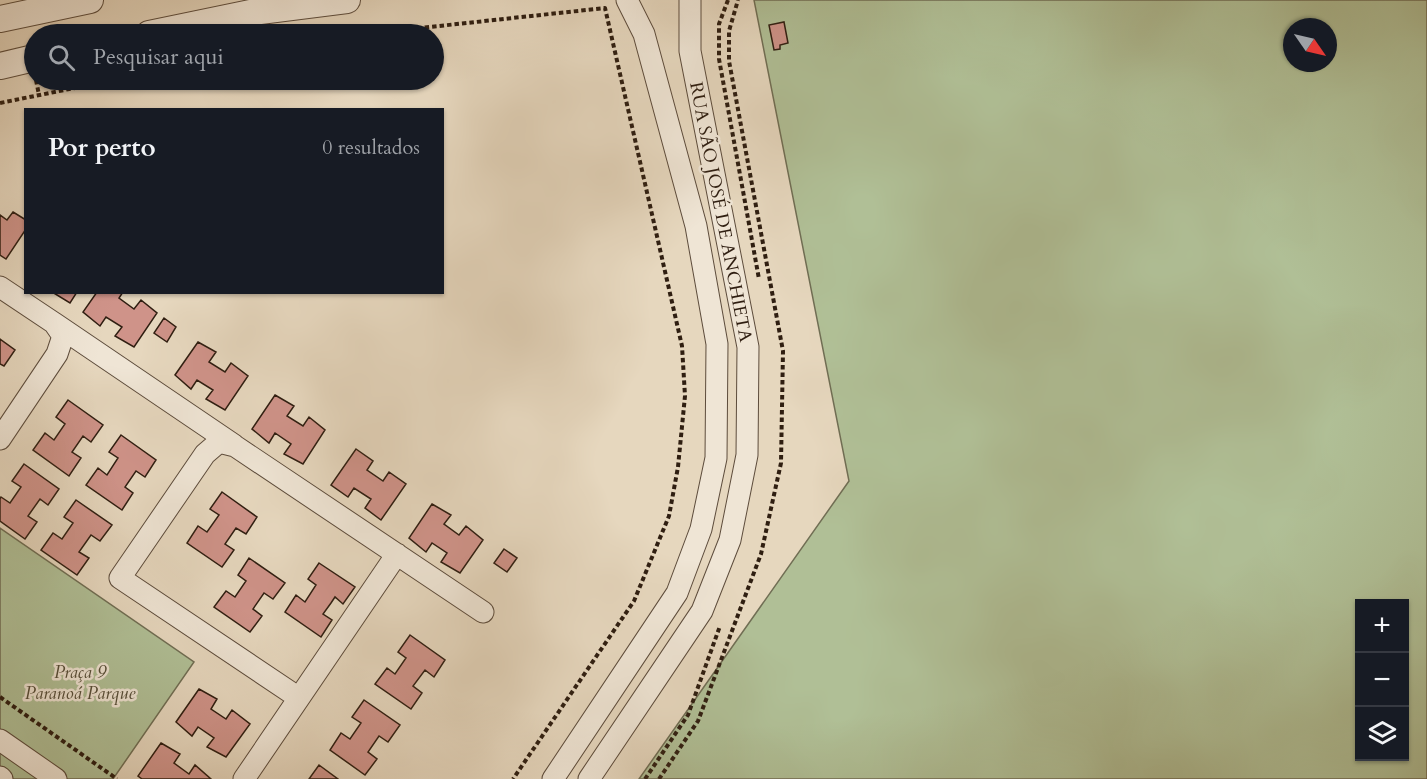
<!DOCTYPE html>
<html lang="pt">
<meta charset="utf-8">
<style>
body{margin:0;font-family:Cardo,serif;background:#242831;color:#f1f3f6}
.controls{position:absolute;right:18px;bottom:18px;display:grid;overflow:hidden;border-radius:0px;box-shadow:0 2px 4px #0004}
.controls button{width:54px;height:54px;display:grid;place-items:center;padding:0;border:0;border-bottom:2px solid #363941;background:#171b24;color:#f1f3f6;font:30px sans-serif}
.compass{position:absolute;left:1283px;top:18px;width:54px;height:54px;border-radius:50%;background:#171b24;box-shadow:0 2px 4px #0004;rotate:124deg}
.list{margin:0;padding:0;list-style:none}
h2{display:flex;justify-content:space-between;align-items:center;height:78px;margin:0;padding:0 24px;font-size:26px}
h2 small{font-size:20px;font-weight:400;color:#9ea1a6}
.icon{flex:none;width:33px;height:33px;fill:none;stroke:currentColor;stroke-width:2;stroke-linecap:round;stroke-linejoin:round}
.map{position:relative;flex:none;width:1427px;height:779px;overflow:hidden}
.search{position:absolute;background:#171b24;box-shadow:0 2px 4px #0004;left:24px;top:24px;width:420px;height:66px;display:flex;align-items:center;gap:15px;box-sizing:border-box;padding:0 21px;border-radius:33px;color:#9ea1a6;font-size:22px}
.panel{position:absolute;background:#171b24;box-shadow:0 2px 4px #0004;left:24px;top:108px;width:420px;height:186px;border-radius:0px}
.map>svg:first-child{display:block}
.green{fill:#b0bf96;stroke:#706e54;stroke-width:1.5;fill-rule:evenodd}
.building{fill:#cf9389;stroke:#2f1e11;stroke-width:1.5}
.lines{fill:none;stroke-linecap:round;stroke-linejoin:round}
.minor-casing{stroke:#5d4c3c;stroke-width:23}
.tertiary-casing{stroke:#5d4c3c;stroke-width:28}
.path{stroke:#2f1e11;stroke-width:4;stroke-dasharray:4.5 3;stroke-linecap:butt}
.minor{stroke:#efe5d5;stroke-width:21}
.tertiary{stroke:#efe5d5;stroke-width:26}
.labels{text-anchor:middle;stroke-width:5;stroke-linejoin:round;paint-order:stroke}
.street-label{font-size:18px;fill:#2f1e11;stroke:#efe5d5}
.park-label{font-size:18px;font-style:italic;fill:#564e39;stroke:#efe5d5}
</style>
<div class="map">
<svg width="1427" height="779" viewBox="0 0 1427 779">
<rect width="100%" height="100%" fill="#e6d7be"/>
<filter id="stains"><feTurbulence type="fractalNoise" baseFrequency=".00333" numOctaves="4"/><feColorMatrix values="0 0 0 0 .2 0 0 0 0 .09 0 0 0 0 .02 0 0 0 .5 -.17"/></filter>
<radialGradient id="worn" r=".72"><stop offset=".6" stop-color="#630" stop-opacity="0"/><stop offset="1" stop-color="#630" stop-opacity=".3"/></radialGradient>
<path class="green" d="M754,0H1427V779H639L849,481ZM1292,27H1328V63H1292ZM1360,604H1404V756H1360Z
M0,528L194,662L113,779H0Z"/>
<path class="building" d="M784,22L788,43L780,45V49L774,50L769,25Z
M13,212L26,220V229L6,259L0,255V215L7,220Z
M52,292H77L70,303Z
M97,292H123L119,298L134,309L141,300L157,313L134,347L115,336L122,327L106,317L100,326L83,312Z
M164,318L176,327L167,342L154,333Z
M0,339L15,350L4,366L0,364Z
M198,342L216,352L209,362L225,372L231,363L248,376L225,410L206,399L213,390L197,380L191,389L175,375Z
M275,395L294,406L287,416L303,426L309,417L325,430L303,464L284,454L291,444L275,433L269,443L252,429Z
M68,400L103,425L91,442L83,436L72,452L81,458L69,476L33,450L45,433L54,440L65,424L56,417Z
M121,435L156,460L145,477L136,471L125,487L133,493L122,510L86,485L98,468L107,475L118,458L109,452Z
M356,449L373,461L367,470L383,481L389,472L406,484L381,520L365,508L371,499L354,488L348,497L331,485Z
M24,464L59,489L48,505L40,499L28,516L37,522L25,539L0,521V499L1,497L10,503L21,487L12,481Z
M222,492L257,517L246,534L236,528L225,544L234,550L222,567L187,543L198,526L207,532L219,515L210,509Z
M76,500L112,525L100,541L91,535L79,552L89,558L77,575L41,550L53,533L62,539L73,523L64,517Z
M432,504L451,515L444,524L459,535L466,526L483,540L460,573L441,562L447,553L432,543L426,552L409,538Z
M504,549L517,558L507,572L494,563Z
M249,558L285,583L273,599L264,593L253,609L262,616L250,632L214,607L226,591L235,597L246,581L238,575Z
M319,563L355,587L343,604L335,597L331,603L323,614L332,620L321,637L285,612L296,595L305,602L316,585L308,579Z
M410,635L445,660L434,677L425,670L413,686L422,693L411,709L375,684L387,668L395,674L406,658L398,652Z
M199,689L217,699L211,709L226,719L232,710L250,724L226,757L207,747L214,738L198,727L192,736L176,722Z
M364,700L400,725L388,742L379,736L368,752L377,759L365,775L330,750L341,733L350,739L361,723L352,717Z
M161,743L180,754L174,763L189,774L195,765L211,779H142L138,776Z
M319,765L338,779H309Z"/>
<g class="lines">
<g class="minor-casing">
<path id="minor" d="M0,287L54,323L63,336L57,354L0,439
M54,323L234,445
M299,698L120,578L205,454L219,442L235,446L483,612
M0,740L56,779
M0,777L2,779
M244,779L397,554
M553,779L677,593L701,529L716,458L717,344L696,226L644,34L627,0
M589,779L702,611L730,540L747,455L748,347L690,51V0"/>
</g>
<g class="tertiary-casing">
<path id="tertiary" d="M0,19L90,0
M149,34L260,11L347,0
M0,66L34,58"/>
</g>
<path class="path" d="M728,0L719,24V59L759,279
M365,34L605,8L682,346L685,396L678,467L669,516L634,601L513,779
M36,80L39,95
M0,103L114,80
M0,697L117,779
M645,779L688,715L720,626
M659,779L698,721L761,554L781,463L783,351L729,61V31L738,0"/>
<use href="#minor" class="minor"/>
<use href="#tertiary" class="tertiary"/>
</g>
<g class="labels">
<g class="street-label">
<text transform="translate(721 212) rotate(79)" y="6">RUA SÃO JOSÉ DE ANCHIETA</text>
</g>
<g class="park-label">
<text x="80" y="678">Praça 9<tspan x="80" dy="21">Paranoá Parque</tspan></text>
</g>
</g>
<rect width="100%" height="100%" filter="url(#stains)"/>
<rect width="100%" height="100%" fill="url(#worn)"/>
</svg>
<div class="controls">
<button>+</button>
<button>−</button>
<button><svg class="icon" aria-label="layers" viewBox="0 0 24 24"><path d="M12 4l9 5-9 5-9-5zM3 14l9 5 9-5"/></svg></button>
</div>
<svg class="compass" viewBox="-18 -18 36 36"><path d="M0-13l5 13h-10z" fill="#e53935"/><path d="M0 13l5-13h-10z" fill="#9ea1a6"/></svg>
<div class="search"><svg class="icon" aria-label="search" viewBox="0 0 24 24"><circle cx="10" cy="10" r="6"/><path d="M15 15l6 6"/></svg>Pesquisar aqui</div>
<section class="panel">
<h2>Por perto<small>0 resultados</small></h2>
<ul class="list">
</ul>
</section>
</div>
